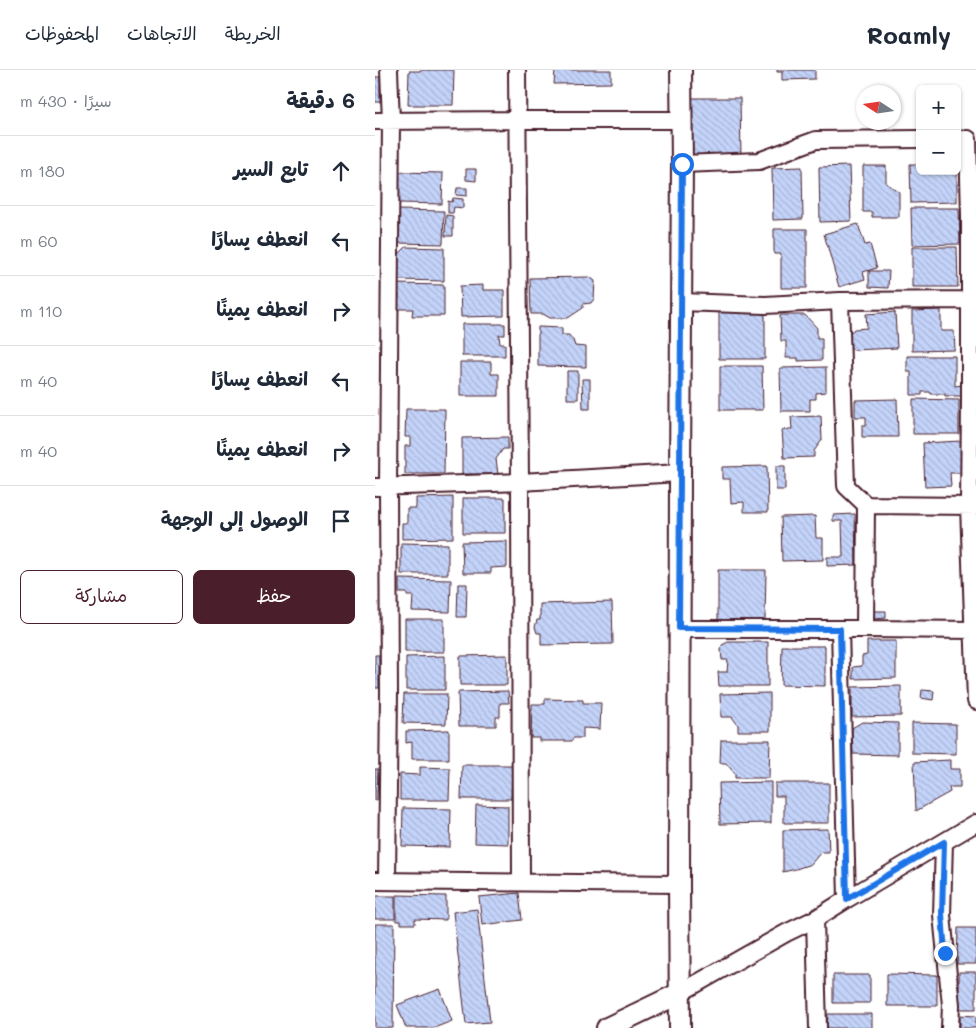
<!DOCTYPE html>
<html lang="ar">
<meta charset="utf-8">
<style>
body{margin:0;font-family:Mali,"Playpen Sans Arabic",sans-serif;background:#f2f2f3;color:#1f2937;direction:rtl}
.controls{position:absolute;right:15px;top:15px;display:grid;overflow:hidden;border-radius:8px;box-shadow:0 1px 4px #0004}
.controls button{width:45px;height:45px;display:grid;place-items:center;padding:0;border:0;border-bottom:1px solid #e0e1e3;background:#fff;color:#1f2937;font:25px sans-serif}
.compass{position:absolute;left:481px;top:15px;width:45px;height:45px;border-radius:50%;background:#fff;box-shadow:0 1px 4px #0004;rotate:282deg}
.stop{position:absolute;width:15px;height:15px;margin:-11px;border:4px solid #1a73e8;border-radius:50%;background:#fff}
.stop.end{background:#1a73e8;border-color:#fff;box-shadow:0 1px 5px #0008}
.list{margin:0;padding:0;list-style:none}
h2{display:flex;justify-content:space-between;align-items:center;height:65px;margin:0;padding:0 20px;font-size:21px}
h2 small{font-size:16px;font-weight:400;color:#747a83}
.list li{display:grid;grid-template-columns:32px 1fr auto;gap:15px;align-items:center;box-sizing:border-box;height:70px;padding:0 20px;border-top:1px solid #e0e1e3}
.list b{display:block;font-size:19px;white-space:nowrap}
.list em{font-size:16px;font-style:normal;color:#747a83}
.actions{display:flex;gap:10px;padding:15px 20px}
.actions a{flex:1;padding:11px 0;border:1px solid #4a1f2b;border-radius:8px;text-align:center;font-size:18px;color:#4a1f2b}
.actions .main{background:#4a1f2b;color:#fff}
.icon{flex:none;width:28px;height:28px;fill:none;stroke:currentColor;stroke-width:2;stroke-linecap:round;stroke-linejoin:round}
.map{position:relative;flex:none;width:601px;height:958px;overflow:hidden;direction:ltr}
header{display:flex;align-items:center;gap:30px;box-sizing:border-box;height:70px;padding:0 25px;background:#fff;border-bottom:1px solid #e0e1e3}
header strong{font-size:24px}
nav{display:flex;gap:28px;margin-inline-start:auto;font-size:18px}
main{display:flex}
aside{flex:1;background:#fff}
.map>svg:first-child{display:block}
.building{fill:url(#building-back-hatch);stroke:#4a1f2b}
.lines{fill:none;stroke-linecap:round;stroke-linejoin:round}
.minor-casing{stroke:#4a1f2b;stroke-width:20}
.tertiary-casing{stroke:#4a1f2b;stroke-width:24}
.minor{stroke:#fff;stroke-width:16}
.tertiary{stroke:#fff;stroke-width:20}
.route{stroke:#1a73e8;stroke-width:6}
</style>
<header>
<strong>Roamly</strong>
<nav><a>الخريطة</a><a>الاتجاهات</a><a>المحفوظات</a></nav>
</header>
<main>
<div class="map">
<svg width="601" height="958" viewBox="0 0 601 958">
<defs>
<pattern id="building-back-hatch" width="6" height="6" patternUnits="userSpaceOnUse" patternTransform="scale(1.25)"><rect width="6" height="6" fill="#c3d3f9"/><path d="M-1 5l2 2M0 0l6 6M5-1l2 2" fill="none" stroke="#a9b5d6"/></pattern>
</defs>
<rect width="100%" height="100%" fill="#fff"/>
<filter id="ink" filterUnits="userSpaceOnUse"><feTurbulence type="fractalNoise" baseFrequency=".02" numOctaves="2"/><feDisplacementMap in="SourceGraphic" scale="10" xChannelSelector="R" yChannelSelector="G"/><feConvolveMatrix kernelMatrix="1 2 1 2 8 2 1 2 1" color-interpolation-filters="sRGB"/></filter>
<g filter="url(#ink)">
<path class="building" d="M45,0H79L78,35H33L34,1H45Z
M180,0H236V13L179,14Z
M402,0H440V9L407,10V2H402Z
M0,7H5V32H0Z
M311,28H365L366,87H311Z
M535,94H545V101H566V103H582V132L536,133Z
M474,96L476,151L445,152L444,97Z
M488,96H511V113L524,122V147H497V142H488Z
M427,97L428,149L398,150L397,98Z
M91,99H101V111L91,110Z
M24,102L68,103L67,134L24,133Z
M82,118H92V126L81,125Z
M78,128L88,129V138L79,137L78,143H73V131L77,132Z
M536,138H584L585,174L537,175Z
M23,140L69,141L68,174L22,173Z
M71,145L78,146V166H70Z
M483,154L490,175L495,174L502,198L488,202L490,209L464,217L449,164Z
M399,159H432V218H406V184H399Z
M31,177L69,178V211L22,210L23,185Z
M537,177H582L583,217H537Z
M494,201H514L513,218L494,217Z
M215,207L220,211L219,229L216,233L208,234V238L193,248H175L168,244H156L155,208Z
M22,214L69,215V246H37L38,239H23L24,224L21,222Z
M108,215V220H129V246L86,247L85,216Z
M390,240V289H344V241Z
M566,240V261H579L580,280L537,281V241Z
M520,242L522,278L478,280L473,274L472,266L479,259L492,258L491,244Z
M405,245H430L442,258V268H447V290L423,291V288H411V271H406Z
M87,254H130V265H124L125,274H130V286H87Z
M163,257L187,258V265H194L198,270L200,276L211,277V297L163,296Z
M532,286H580V316L588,315V326H570V324H556L555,322H547V325H536V302H532Z
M85,292H116V304H124V326H85Z
M345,296H387L388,340H345Z
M451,297V322L441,323V329H435V341H406L405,298Z
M192,301H203V329H192Z
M207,309H215V339H208Z
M522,329L523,367H487V355H491V347H480V330Z
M538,329L584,330V364H538Z
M31,339H70L69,404H30V376H35V367H30Z
M446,346L447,370L439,381V387L409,388L407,360L417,359L416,347Z
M133,367V379H128L121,389L123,404H87V368Z
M586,371L587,403H575L576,416L550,417L548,373Z
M392,396L393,442H369V432L356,433L355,409H347V397Z
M401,396H410V420H401Z
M78,427V468L27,469V453H32V438H41V428Z
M88,428H130V463H88Z
M480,444L481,495L452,496V487H468L467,451H458V445Z
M440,446L441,468H448V490L407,491L406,447Z
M132,471V497L116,498V503H88L87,472Z
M26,473L73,474V504H26Z
M343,500H391L390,551H343Z
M24,509L76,510L75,542L37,541L38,526H32V523H24Z
M83,514H92L91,547H82Z
M237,532L238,574L166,575V563H162L160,557L162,550H165V534Z
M499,541H511V548L499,549Z
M30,549H69V582H30Z
M492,571H521V608L478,609V597L487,596V586L492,585Z
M353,572H393V616H344L343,602H352L353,590H347L346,580L347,575Z
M407,576H450V616L406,615Z
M0,585H4V618H0Z
M132,585V615H85V586Z
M70,586V620H31V587Z
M526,616V646L477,647V617Z
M547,620L559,621L558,630L546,628Z
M133,621L134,633H125V647H121V656H84L83,622Z
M395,623V661H363V655L357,647H346L345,624Z
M29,624H72L71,654L28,653Z
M170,629L208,630V633H226L225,659L208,658V668H198L197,671H164V668H156L157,634H170Z
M487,652L523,653V685L478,684L477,658Z
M537,653L581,654V684L537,683Z
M74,660V689H37V672L31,673V661Z
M346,670H395L394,708H360V704L351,693H345Z
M575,690V699H585V717H574L575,722L541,741L539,692Z
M87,695H137L136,729H86Z
M45,697L75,698L74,730H25V704L45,705Z
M0,699H3L2,731H0Z
M396,712V753L345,754L344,713Z
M400,713H454V753H409V726H400Z
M101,735L133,736V774L100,773Z
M28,738L76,739L75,777L27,776Z
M453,759L454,782H446L436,794L421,799L408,802V760Z
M144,823L147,850L107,855L104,827Z
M21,825L71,826V850L40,849V854H26V851H21Z
M0,826H20V849H0Z
M102,839L115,952L91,954L78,842Z
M0,854H19L18,958H0Z
M583,858H601V894H582Z
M584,902H601V939H584Z
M512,904L562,905V936H512Z
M458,905H495V933H458Z
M65,919L77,951L59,958H31L22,935Z
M453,944H497V958H452Z
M585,945L601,946V958H585Z"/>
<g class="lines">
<g class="minor-casing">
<path id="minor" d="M142,0L145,412L146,812
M0,51L142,50H306
M582,69H593L595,146V330L594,436L601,631
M307,94L384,91L441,70L545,69
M306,232L390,235L465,231L601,230
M0,417L145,412L305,403
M491,435L601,436
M304,559H490L491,435L471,416L465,231
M465,559L472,829
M490,559L601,560
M569,772L567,845L576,935L575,958
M0,811L304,814
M12,811L14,622L13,416L16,52L14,0
M440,849L443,958
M305,923L411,863L440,849L472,829L601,753"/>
</g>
<g class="tertiary-casing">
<path id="tertiary" d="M232,958L305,923
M305,958L304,814L305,403L307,94L306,0"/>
</g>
<use href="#minor" class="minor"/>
<use href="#tertiary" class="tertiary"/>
</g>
</g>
<g class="lines" filter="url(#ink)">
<path class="route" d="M307,94L304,558L465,559L472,829L569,772L567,844L570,883"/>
</g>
</svg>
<div class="controls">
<button>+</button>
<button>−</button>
</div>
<svg class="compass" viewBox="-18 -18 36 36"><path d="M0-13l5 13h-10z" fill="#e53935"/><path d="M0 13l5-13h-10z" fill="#747a83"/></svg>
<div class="stop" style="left:307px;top:94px"></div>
<div class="stop end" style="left:570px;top:883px"></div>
</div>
<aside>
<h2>6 دقيقة<small>سيرًا · 430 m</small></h2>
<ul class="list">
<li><svg class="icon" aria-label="ahead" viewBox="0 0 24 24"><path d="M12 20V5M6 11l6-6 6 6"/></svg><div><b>تابع السير</b></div><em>180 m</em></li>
<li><svg class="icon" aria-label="left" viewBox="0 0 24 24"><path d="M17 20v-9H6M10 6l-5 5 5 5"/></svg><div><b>انعطف يسارًا</b></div><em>60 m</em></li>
<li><svg class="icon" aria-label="right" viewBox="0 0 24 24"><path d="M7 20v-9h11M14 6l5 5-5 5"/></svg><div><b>انعطف يمينًا</b></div><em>110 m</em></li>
<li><svg class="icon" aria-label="left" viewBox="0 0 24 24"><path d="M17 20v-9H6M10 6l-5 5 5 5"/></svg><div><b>انعطف يسارًا</b></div><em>40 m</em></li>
<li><svg class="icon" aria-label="right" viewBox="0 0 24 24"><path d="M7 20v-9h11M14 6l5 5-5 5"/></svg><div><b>انعطف يمينًا</b></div><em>40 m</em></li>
<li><svg class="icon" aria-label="arrive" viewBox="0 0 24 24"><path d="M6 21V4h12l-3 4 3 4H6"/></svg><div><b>الوصول إلى الوجهة</b></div></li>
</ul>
<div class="actions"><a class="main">حفظ</a><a>مشاركة</a></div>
</aside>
</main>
